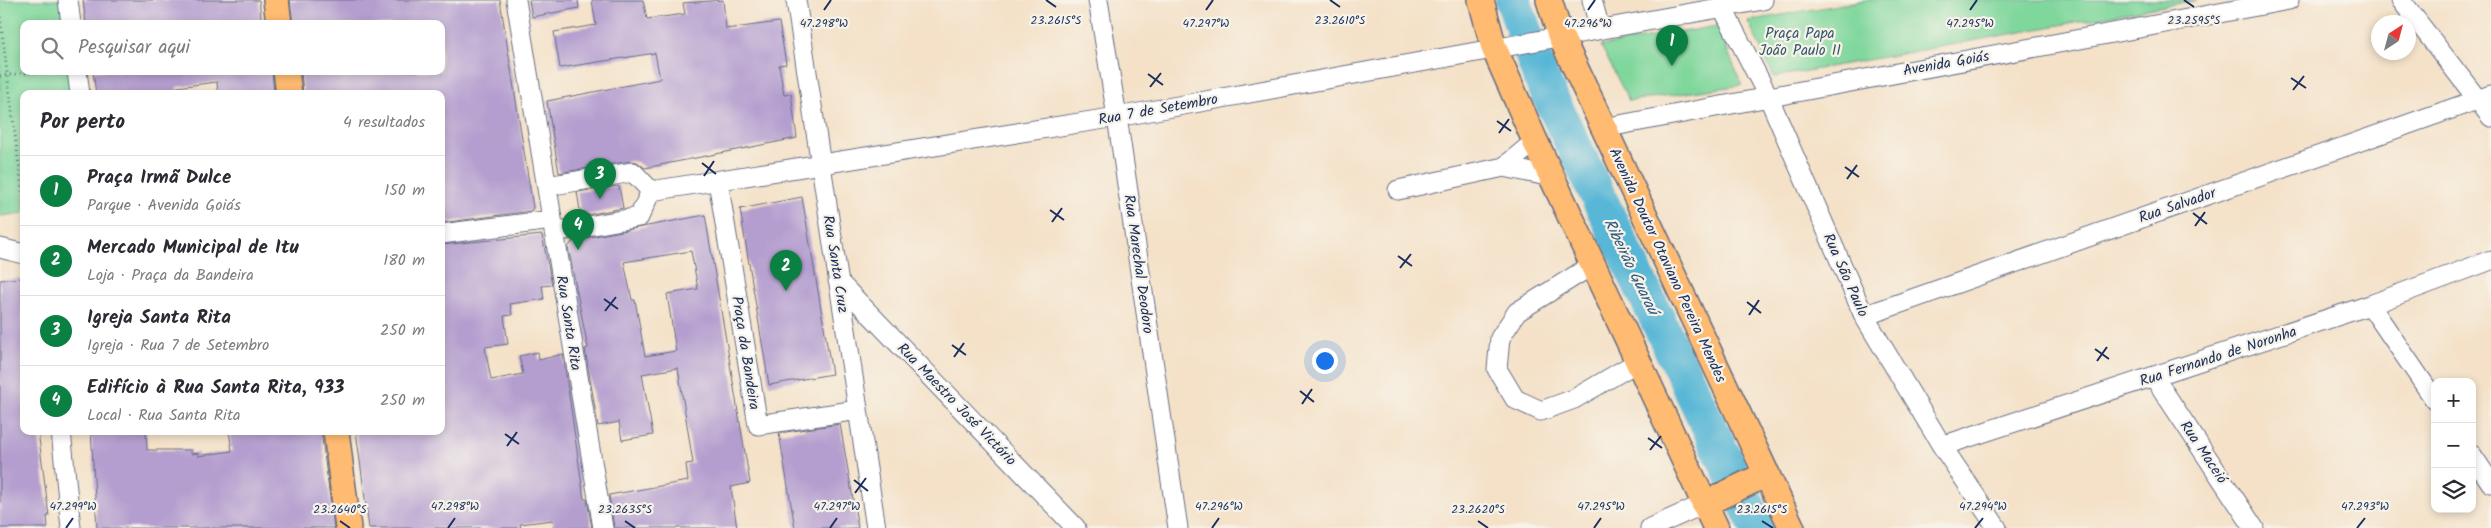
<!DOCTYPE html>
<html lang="pt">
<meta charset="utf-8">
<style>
body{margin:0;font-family:Kalam,sans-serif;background:#f7f7f7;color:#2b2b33}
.controls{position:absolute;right:15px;bottom:15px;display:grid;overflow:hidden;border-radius:10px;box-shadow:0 2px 8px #0003}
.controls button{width:45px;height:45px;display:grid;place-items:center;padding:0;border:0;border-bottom:1px solid #e1e1e2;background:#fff;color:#2b2b33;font:25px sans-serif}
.compass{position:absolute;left:2371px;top:15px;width:45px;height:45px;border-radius:50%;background:#fff;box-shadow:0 2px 8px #0003;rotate:36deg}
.you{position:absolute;left:1324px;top:360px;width:18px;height:18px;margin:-12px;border:4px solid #fff;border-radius:50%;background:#1a73e8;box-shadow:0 0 0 8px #1a73e833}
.badge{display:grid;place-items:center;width:32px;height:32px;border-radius:50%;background:#0b8043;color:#fff;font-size:16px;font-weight:700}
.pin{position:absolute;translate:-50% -41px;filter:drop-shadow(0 1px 2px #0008)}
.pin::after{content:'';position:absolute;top:26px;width:18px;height:15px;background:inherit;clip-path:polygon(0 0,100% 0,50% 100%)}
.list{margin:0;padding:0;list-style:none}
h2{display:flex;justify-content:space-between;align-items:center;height:65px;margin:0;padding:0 20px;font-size:21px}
h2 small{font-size:16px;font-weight:400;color:#7c7c81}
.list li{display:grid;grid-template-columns:32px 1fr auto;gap:15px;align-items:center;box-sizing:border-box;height:70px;padding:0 20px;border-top:1px solid #e1e1e2}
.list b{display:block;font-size:19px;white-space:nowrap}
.list p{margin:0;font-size:16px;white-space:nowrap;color:#7c7c81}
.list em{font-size:16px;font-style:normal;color:#7c7c81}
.icon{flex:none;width:28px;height:28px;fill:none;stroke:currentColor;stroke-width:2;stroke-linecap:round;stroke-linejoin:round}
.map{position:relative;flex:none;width:2491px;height:528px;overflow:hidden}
.search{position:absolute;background:#fff;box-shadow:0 2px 8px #0003;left:20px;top:20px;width:425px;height:55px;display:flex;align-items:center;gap:12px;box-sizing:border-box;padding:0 18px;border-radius:10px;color:#7c7c81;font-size:19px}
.panel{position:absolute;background:#fff;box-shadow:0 2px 8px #0003;left:20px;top:90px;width:425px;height:345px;border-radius:10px}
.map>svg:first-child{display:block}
.green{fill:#80d79c;stroke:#4e837d}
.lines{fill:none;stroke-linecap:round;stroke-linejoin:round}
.river{stroke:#58b7d6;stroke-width:36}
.building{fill:#b49ecf;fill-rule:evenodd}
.minor-casing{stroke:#676d83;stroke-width:21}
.major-casing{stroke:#676d83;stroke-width:28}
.path{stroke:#676d83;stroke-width:3;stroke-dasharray:1 4;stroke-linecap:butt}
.minor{stroke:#fff;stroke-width:19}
.major{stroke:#febb71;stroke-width:25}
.ticks{fill:none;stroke:#1b2f5e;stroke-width:2}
.labels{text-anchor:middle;stroke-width:4.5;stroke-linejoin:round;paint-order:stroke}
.park-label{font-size:15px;fill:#34596e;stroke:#f7f3e8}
.street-label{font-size:15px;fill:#1b2f5e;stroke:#f7f3e8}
.water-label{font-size:16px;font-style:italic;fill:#2d5882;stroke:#f7f3e8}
.ticks-label{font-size:12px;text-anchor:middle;fill:#1b2f5e;stroke:#f7f3e8;stroke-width:4.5;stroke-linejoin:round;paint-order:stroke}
</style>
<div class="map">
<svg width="2491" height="528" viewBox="0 0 2491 528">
<rect width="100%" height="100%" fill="#f7f3e8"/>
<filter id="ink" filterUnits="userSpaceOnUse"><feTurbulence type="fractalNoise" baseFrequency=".02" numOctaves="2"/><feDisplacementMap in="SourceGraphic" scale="10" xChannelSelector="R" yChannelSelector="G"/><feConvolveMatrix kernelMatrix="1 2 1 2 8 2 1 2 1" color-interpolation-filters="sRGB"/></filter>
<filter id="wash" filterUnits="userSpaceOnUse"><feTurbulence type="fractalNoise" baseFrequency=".0096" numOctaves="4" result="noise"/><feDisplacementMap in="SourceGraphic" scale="20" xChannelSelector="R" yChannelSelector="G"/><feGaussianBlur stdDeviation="1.12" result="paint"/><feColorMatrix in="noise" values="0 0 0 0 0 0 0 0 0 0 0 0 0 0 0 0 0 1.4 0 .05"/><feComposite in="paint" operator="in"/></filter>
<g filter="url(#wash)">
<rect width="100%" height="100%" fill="#f4e1c8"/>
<path class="green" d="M0,0H61L64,24H24V71H70L73,94H24V213L0,216Z
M1865,0H2197L1774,77L1748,21Z
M1717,26L1742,85L1629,101L1601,46Z"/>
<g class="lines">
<path class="river" d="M1513,0L1540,76L1758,528"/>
</g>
<g id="blocks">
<path class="building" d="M83,0H259L262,24H86Z
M290,0H500L533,208L531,211L441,223V94H303L301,71H441V24H293Z
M529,0H578L579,8L532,17Z
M592,0H643L647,19L685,14L683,3L723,0L726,29L779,22L786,64L779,65L784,95L791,94L797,138L645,168L637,162L631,161L559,173L547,101L660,79L655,53L560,68L554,32L596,25Z
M93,71H272L274,93L218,94L217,82L177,87V94H96Z
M619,186L623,208L581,216L577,192Z
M802,197L832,374L769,385L740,209Z
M705,215L750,483L731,487L737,528H614L609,495L688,481L686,464L693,463L678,368L642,374L653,435L622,440L619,422L598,426L585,349L588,348L568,247L574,240ZM691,251L698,289L667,294L676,351L645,356L635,300H632L624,262Z
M542,235L552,285L542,286L544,299L510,304L512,315L504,316L508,344L485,347L491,380L523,374L519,356L538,352L539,360L563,354L584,499H587L592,528H554L553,520L520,524L521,528H369L356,431H441V245Z
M22,278L24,431H38L49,516H47L48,528H0V280Z
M840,424L858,528H795L779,433Z
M91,431H146L147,450H191V454L198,453V456L232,451L229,431H321L334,528H97Z"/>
</g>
</g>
<g filter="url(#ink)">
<use href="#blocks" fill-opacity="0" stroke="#676d83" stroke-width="1"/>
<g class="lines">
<g class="minor-casing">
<path id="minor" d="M68,0L71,24
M516,0L603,528
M796,0L876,528
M1098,0L1117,117L1178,528
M1592,0L1600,29
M2401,0L2491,117
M1722,7L1768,96L1864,316L1942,446L1997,528
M77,71L80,94
M1603,128L2289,0
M1504,167L1535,141
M718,181L758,425L858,410
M547,186L633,172L651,191
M1398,190L1504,167L1552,177
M554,232L639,217L651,191L1117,117L1763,0
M441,234L552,220
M0,248L24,254
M1594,264L1517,312L1500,338L1497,369L1515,399L1541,411L1574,399L1639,361
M838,281L1076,528
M2370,305L2435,400
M1864,316L2491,95
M2154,377L2254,528
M61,431L71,528
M1942,446L2370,305L2491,260
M2472,455L2491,483
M1650,528L1704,504"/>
</g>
<g class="major-casing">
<path id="major" d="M276,0L279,24
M1481,0L1494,48L1535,141L1716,528
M1549,0L1560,35L1792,528
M286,71L289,94
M336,431L348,528
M1704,504L1767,474"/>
</g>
<path class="path" d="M0,17L24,205
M0,76L46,71"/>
<use href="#minor" class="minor"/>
<use href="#major" class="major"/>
</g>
</g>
<path class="ticks" d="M1046,0L1056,7M1330,0L1340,7M2184,0L2194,7M824,10L831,0M1206,10L1213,0M1588,10L1595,0M1970,10L1977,0M1148,74L1163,85M2291,78L2306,88M1150,87L1161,73M2293,90L2304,76M1497,121L1511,131M1499,133L1509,119M702,163L716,174M1845,167L1859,177M704,176L714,161M1847,179L1857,165M1050,210L1064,220M2193,213L2207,224M1052,222L1062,208M2195,226L2205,212M1398,256L1412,266M1400,268L1411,254M604,299L618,309M1747,302L1761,313M605,311L616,297M1749,315L1759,300M952,345L966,355M2095,349L2109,359M954,357L964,343M2097,361L2107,347M1300,391L1314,402M1302,404L1312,389M505,434L519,444M1648,438L1662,448M507,446L517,432M1650,450L1661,436M854,480L868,491M855,493L866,478M340,521L350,528M625,521L635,528M1478,521L1488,528M1762,521L1773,528M66,528L73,518M448,528L455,518M830,528L837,518M1212,528L1219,518M1594,528L1601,518M1975,528L1983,518M2357,528L2365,518"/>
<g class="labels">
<g class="park-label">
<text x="1800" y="38">Praça Papa<tspan x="1800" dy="17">João Paulo II</tspan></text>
</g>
<g class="street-label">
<text transform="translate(1946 63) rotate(-10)" y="5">Avenida Goiás</text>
<text transform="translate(1158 109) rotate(-10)" y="5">Rua 7 de Setembro</text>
<text transform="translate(2177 205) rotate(-19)" y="5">Rua Salvador</text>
<text transform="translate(836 264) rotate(81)" y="5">Rua Santa Cruz</text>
<text transform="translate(1139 264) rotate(82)" y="5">Rua Marechal Deodoro</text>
<text transform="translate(1668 265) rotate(65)" y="5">Avenida Doutor Otaviano Pereira Mendes</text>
<text transform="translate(1846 275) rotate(66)" y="5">Rua São Paulo</text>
<text transform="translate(569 323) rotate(81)" y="5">Rua Santa Rita</text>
<text transform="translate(746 353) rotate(81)" y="5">Praça da Bandeira</text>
<text transform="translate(2218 356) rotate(-18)" y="5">Rua Fernando de Noronha</text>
<text transform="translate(957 404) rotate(46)" y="5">Rua Maestro José Victório</text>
<text transform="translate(2204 452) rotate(56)" y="5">Rua Maceió</text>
</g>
<g class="water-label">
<text transform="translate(1632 266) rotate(64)" y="6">Ribeirão Guaraú</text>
</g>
</g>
<g class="ticks-label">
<text x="2194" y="24">23.2595°S</text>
<text x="1056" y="24">23.2615°S</text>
<text x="1340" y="24">23.2610°S</text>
<text x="1588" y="27">47.296°W</text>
<text x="824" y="27">47.298°W</text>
<text x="1206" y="27">47.297°W</text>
<text x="1970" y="27">47.295°W</text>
<text x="73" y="510">47.299°W</text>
<text x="455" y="510">47.298°W</text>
<text x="837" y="510">47.297°W</text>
<text x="1219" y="510">47.296°W</text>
<text x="1601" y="510">47.295°W</text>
<text x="1983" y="510">47.294°W</text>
<text x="2365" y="510">47.293°W</text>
<text x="340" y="513">23.2640°S</text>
<text x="625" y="513">23.2635°S</text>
<text x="1478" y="513">23.2620°S</text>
<text x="1762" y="513">23.2615°S</text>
</g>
</svg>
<div class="controls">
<button>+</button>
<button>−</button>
<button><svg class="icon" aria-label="layers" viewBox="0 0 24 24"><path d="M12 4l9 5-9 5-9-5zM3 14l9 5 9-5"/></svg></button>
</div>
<svg class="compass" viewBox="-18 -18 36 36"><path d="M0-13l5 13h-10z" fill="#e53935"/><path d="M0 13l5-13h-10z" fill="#7c7c81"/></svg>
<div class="you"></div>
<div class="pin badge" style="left:1672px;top:66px">1</div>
<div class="pin badge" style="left:786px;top:291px">2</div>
<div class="pin badge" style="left:600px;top:199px">3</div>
<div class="pin badge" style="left:578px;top:250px">4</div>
<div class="search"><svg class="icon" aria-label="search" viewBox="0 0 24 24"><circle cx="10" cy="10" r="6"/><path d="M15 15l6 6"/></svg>Pesquisar aqui</div>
<section class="panel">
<h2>Por perto<small>4 resultados</small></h2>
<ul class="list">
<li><span class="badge">1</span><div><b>Praça Irmã Dulce</b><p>Parque · Avenida Goiás</p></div><em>150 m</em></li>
<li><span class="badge">2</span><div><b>Mercado Municipal de Itu</b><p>Loja · Praça da Bandeira</p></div><em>180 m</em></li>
<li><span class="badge">3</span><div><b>Igreja Santa Rita</b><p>Igreja · Rua 7 de Setembro</p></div><em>250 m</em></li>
<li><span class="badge">4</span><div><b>Edifício à Rua Santa Rita, 933</b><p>Local · Rua Santa Rita</p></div><em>250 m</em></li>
</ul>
</section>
</div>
